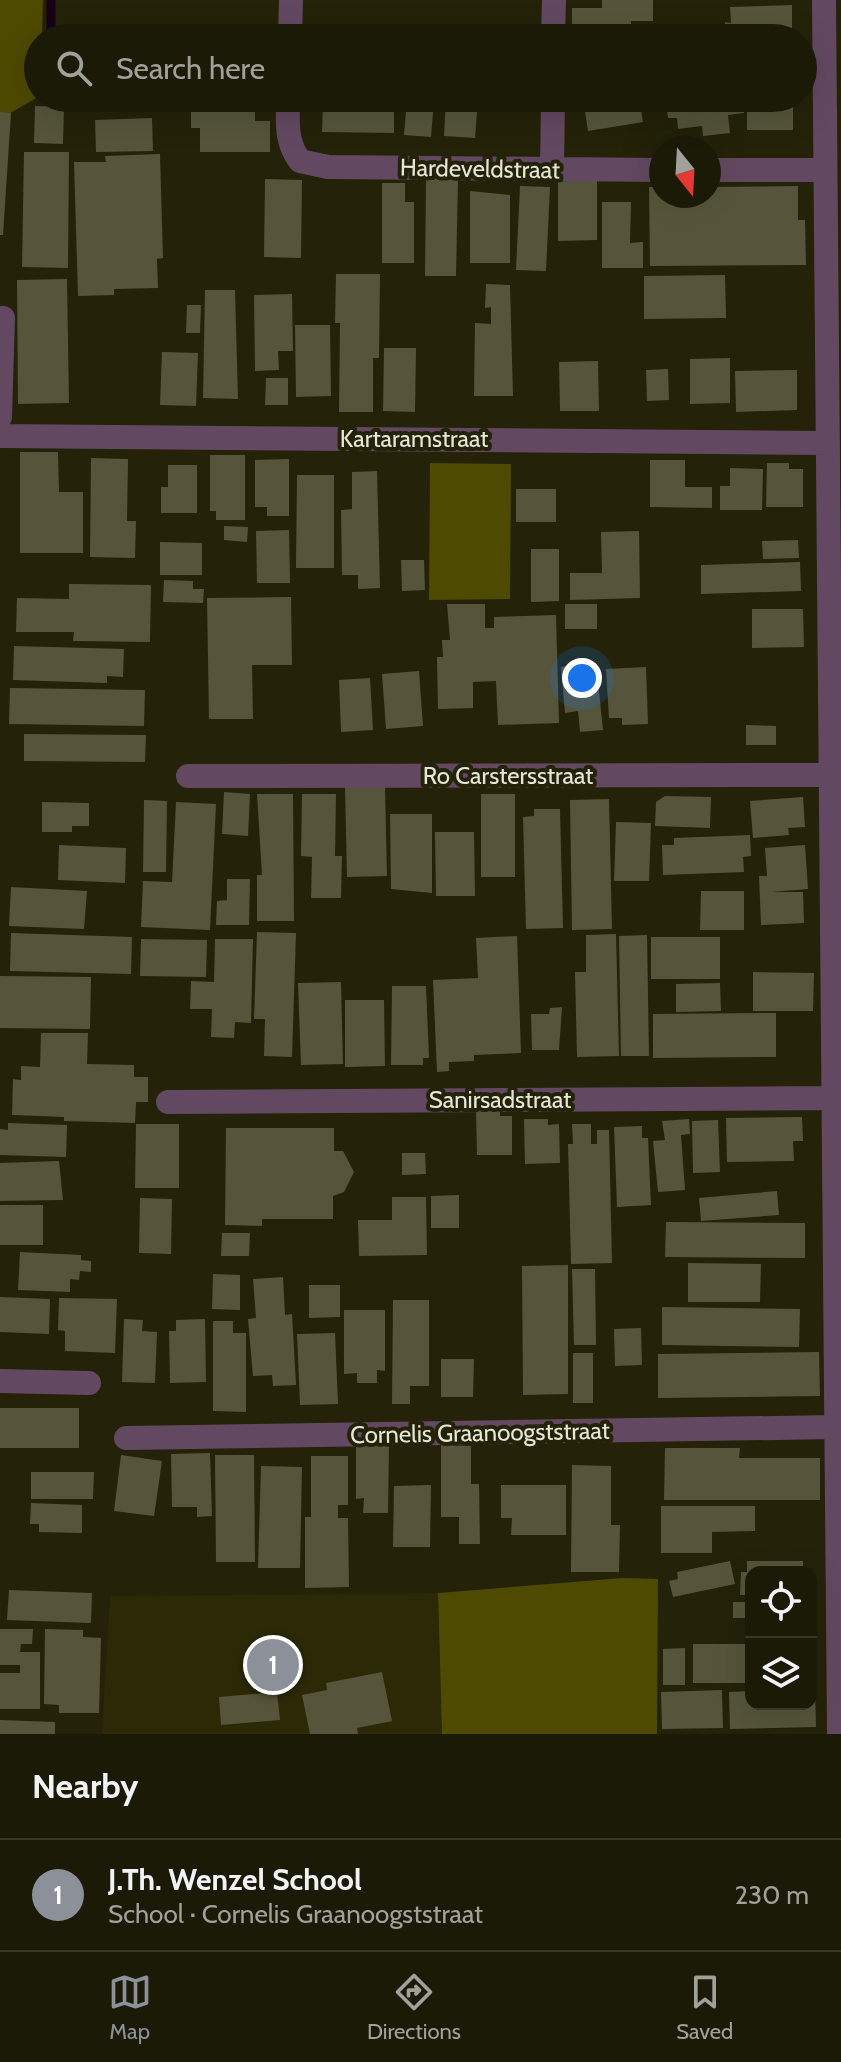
<!DOCTYPE html>
<meta charset="utf-8">
<style>
body{margin:0;font-family:Cabin,sans-serif;background:#242311;color:#f1f3f6}
.controls{position:absolute;right:24px;bottom:24px;display:grid;overflow:hidden;border-radius:16px;box-shadow:0 8px 32px #0002}
.controls button{width:72px;height:72px;display:grid;place-items:center;padding:0;border:0;border-bottom:2px solid #393828;background:#1b1a07;color:#f1f3f6;font:40px sans-serif}
.compass{position:absolute;left:649px;top:136px;width:72px;height:72px;border-radius:50%;background:#1b1a07;box-shadow:0 8px 32px #0002;rotate:162deg}
.you{position:absolute;left:582px;top:678px;width:28px;height:28px;margin:-20px;border:6px solid #fff;border-radius:50%;background:#1a73e8;box-shadow:0 0 0 12px #1a73e833}
.badge{display:grid;place-items:center;width:52px;height:52px;border-radius:50%;background:#8c9099;color:#fff;font-size:26px;font-weight:700}
.pin{position:absolute;translate:-50% -50%;border:4px solid #fff;box-shadow:0 2px 8px #0006}
.list{margin:0;padding:0;list-style:none}
h2{display:flex;justify-content:space-between;align-items:center;height:104px;margin:0;padding:0 32px;font-size:34px}
h2 small{font-size:26px;font-weight:400;color:#a0a19b}
.list li{display:grid;grid-template-columns:52px 1fr auto;gap:24px;align-items:center;box-sizing:border-box;height:112px;padding:0 32px;border-top:2px solid #393828}
.list b{display:block;font-size:30px;white-space:nowrap}
.list p{margin:0;font-size:26px;white-space:nowrap;color:#a0a19b}
.list em{font-size:26px;font-style:normal;color:#a0a19b}
.icon{flex:none;width:44px;height:44px;fill:none;stroke:currentColor;stroke-width:2;stroke-linecap:round;stroke-linejoin:round}
.map{position:relative;flex:none;width:841px;height:1734px;overflow:hidden}
.search{position:absolute;background:#1b1a07;box-shadow:0 8px 32px #0002;left:24px;right:24px;top:24px;height:88px;display:flex;align-items:center;gap:20px;box-sizing:border-box;padding:0 28px;border-radius:44px;color:#a0a19b;font-size:30px}
.sheet{height:216px;background:#1b1a07}
nav{display:flex;justify-content:space-around;align-items:center;box-sizing:border-box;height:112px;border-top:2px solid #393828;background:#1b1a07;font-size:22px;color:#a0a19b}
nav a{display:grid;justify-items:center;gap:4px}
nav .on{color:#8c9099}
.map>svg:first-child{display:block}
.built{fill:#2c2907}
.green{fill:#4e4a02}
.lines{fill:none;stroke-linecap:round;stroke-linejoin:round}
.stream{stroke:#160016;stroke-width:9}
.building{fill:#56553b}
.minor{stroke:#624961;stroke-width:24}
.labels{text-anchor:middle;stroke-width:8;stroke-linejoin:round;paint-order:stroke}
.street-label{font-size:24px;fill:#e7e7d7;stroke:#242209}
</style>
<div class="map">
<svg width="841" height="1734" viewBox="0 0 841 1734">
<rect width="100%" height="100%" fill="#242209"/>
<path class="built" d="M438,1593L442,1734H102L110,1596Z"/>
<path class="green" d="M0,0H43L42,38H38V97L0,119Z
M430,463L511,464L510,599L429,600Z
M623,1578L658,1579L657,1734H442L438,1593Z"/>
<g class="lines">
<path class="stream" d="M51,38V0"/>
</g>
<path class="building" d="M602,0H653V21H631V38H572V8H602Z
M792,5V33H785V38H725V22L731,23L730,7Z
M186,26L242,27V38H186Z
M105,98H170V104L126,105V112H105Z
M407,98L434,101L431,137L404,135Z
M446,98H478L475,138L444,136Z
M583,98H639L643,122L588,131Z
M697,98H743L744,113L728,115L730,133L703,136L702,126L678,129L677,118H668L666,101Z
M747,98H793V130H747Z
M323,102L394,103V133L322,132Z
M35,106L64,107L63,144L34,143Z
M0,112L11,113L3,235H0Z
M191,112H255V121H270V152H200V128H191Z
M152,118L153,151L96,152L95,120Z
M24,152H69L68,268L22,267Z
M160,154L163,258L157,259L158,288L114,289V295L78,296L74,162H106L105,156Z
M597,177V240L558,241V182Z
M426,178L458,179L456,276H425Z
M265,179L302,180L301,258L264,257Z
M382,183H405V202H414V263H382Z
M520,186L550,187L546,271L516,270Z
M798,186V220H805L806,265L650,266L649,187H661V196H709V187Z
M470,191L510,195V263H470Z
M602,202H631L630,243L643,242V268H602Z
M336,274H380L379,358H373V412H339L340,323H335Z
M725,275L726,318L644,319V276Z
M67,279L69,403L18,404L17,280Z
M486,284L510,285L513,396H474L475,323L491,324V307L485,308Z
M205,290H235L238,399L203,398Z
M292,294L293,351H278L279,370L255,371L254,295Z
M187,305H201L200,333H186Z
M295,325H330L331,396L296,397Z
M384,348H416L415,412L383,411Z
M162,352L198,353L196,406L160,405Z
M730,358V403L690,404V359Z
M598,361L599,411H560L559,362Z
M668,369L669,400L647,401L646,370Z
M797,370V410L736,412L735,371Z
M266,378H288V405H265Z
M20,452H58L59,492H83V553H20Z
M210,455H245V520H216V511H210Z
M91,458L128,459L127,521H136L135,558L90,557Z
M289,459V516H267V507H255V460Z
M650,460H685V487H712V508L650,507Z
M767,463H789V469H803V507H766Z
M168,465H197V513H161V487H168Z
M730,468L763,469L762,510H720V486H730Z
M377,471L380,588L358,589V575H342L341,510L352,509V472Z
M297,475H334V568H296Z
M516,489H556V522H516Z
M224,526L248,527L247,542L224,540Z
M289,530L290,583H257L256,531Z
M639,531L640,598L570,600V573H602L601,532Z
M798,540L799,558L763,559L762,541Z
M160,542L202,543V575H160Z
M531,549H559V601L531,602Z
M401,560H424L425,590L402,591Z
M800,562L801,591L701,594V565Z
M164,580L193,581V589H204L203,603L163,602Z
M69,584L151,585L150,642L73,641L74,632H16L17,598L69,599Z
M291,597L292,665H252L253,719H209L207,598Z
M447,604H485V628H494V617L556,615L559,723L498,725L496,681L473,682V708L438,709L437,657H443L442,640H450Z
M565,604H597V629H565Z
M752,609H803L804,647L752,648Z
M14,646L124,649L123,677L107,676V683L13,680Z
M596,663L603,730L580,732L578,711L565,713L561,667Z
M646,667L648,724L622,725V718H609L606,669Z
M419,671L423,726L386,729L382,674Z
M370,678L373,730L341,732L339,680Z
M10,688L145,690L144,726L9,724Z
M746,725L776,726V745H746Z
M24,734L146,735L145,762L24,761Z
M385,786L387,876L347,877L345,787Z
M224,792L250,794L248,836L222,834Z
M257,794H293L294,921H257V875H262Z
M302,794H336L335,856H342L341,898H311L312,857L301,856Z
M481,794H515V877H481Z
M665,796L711,797L710,828L655,826L656,802Z
M803,797L805,827L788,828L789,835L753,838L750,801Z
M609,799L612,929L572,930L570,800Z
M144,800L167,801L166,872H143Z
M42,802L89,803V826H72V832H42Z
M176,802L216,804L210,930L141,927L143,881L172,882Z
M534,809H560L563,928L526,929L523,817L534,816Z
M390,814H432V893L391,889Z
M616,822L651,823L649,881H614Z
M435,832H474L475,896H436Z
M750,835L751,856L743,857L744,872L663,875L662,845H674V838Z
M59,845L126,848L125,883L58,880Z
M805,845L808,889L772,892H803L804,923L761,925L759,876H767L765,848Z
M227,879H250L249,925H216L217,901L227,900Z
M11,887L87,891L84,929L9,926Z
M701,891H744V930H700Z
M257,932L296,933L292,1057L264,1056L265,1019H254Z
M11,933L132,937L131,974L10,971Z
M616,934L619,1056L577,1057L575,972H586V935Z
M647,935L649,1056H621L619,936Z
M517,936L521,1053L474,1055V1061L449,1062V1071L437,1072L433,980L478,978L476,938Z
M651,937H720V979H651Z
M141,939L207,940L206,977L140,976Z
M215,939H253L251,1023L235,1022L234,1038L211,1037L212,1009H190L191,981L214,982Z
M753,972L814,973L813,1011H753Z
M0,976L91,977L90,1029L0,1028Z
M341,982L343,1064L301,1065L298,983Z
M720,983L721,1011L676,1012V984Z
M392,986H426L429,1058H423V1065H391Z
M345,1000H384L385,1066L345,1067Z
M562,1007L559,1050H532L531,1014H549L550,1008Z
M776,1013V1057L653,1058V1014Z
M41,1033H88L87,1064L134,1065V1077H148V1102H136L135,1123L64,1121V1117L12,1115L13,1079L21,1080V1066L40,1067Z
M476,1111H500V1116H512V1155H477Z
M802,1117L803,1141H793L794,1161L727,1162L726,1118Z
M524,1119H548V1125L559,1124L560,1163L525,1164Z
M689,1119L690,1134L681,1135L685,1190L658,1192L653,1141L665,1140L662,1121Z
M718,1120L720,1172L693,1173L692,1121Z
M8,1123L67,1125L66,1157L0,1155V1129L8,1130Z
M136,1124H179V1188H135Z
M572,1124H591V1144H597V1130H609L612,1263L571,1264L568,1144H573Z
M642,1126V1138H648L651,1205L617,1207L614,1127Z
M226,1128H334V1151H343L354,1172L344,1192L333,1196V1219H262V1226L225,1225Z
M402,1153H425L426,1174L402,1175Z
M59,1161L63,1200L0,1201V1163Z
M777,1191L779,1215L701,1221L699,1198Z
M459,1195V1228H431V1196Z
M392,1197H426L427,1255L359,1256L358,1220H392Z
M140,1198L172,1199L171,1254L139,1253Z
M0,1205H43V1245H0Z
M666,1222L805,1223V1258L665,1257Z
M222,1233H250L249,1256H221Z
M20,1252L81,1255V1260L91,1261V1272L80,1271L79,1280L70,1279V1292L18,1290Z
M688,1263L761,1264L760,1302H688Z
M568,1265V1394L523,1395L522,1266Z
M572,1269H595L596,1345H574Z
M213,1274L240,1275V1310L212,1309Z
M283,1277L285,1315L292,1314L296,1385L273,1386L272,1375L253,1376L248,1319L256,1318L253,1279Z
M309,1285H340V1317L309,1318Z
M0,1297L50,1299L49,1334L0,1332Z
M59,1298L117,1299L115,1353L65,1351V1331L58,1330Z
M393,1300H429V1386H410V1404H392Z
M662,1307L800,1309L799,1347L662,1345Z
M344,1310H385V1371L377,1370V1383H357V1373L344,1374Z
M124,1319L143,1320L142,1331L157,1332L155,1383L122,1382Z
M205,1319L206,1382L170,1383L169,1331H176V1320Z
M213,1321H233V1333H246V1412L213,1411Z
M641,1328L642,1365L615,1366L614,1329Z
M335,1333L338,1404L300,1405L297,1334Z
M819,1352L820,1396L658,1398V1354Z
M573,1353H593V1403H573Z
M441,1359H474L473,1397H441Z
M0,1408H79V1448H0Z
M356,1445H389L388,1513H363L364,1498L356,1499Z
M441,1445L471,1446V1484H479L480,1544H459V1517H441Z
M665,1448H740L739,1458H820V1500H664Z
M210,1453L212,1516L197,1517V1507H172L171,1454Z
M121,1455L162,1461L154,1516L114,1511Z
M215,1455H254L255,1562H216Z
M311,1456H348V1505H338V1518H348L349,1587L305,1588V1517H311Z
M572,1465L611,1466V1525H620L619,1572H571Z
M261,1466L302,1467L300,1568H258Z
M31,1472H94L93,1499H31Z
M431,1485L430,1547H393L394,1486Z
M501,1485H566V1535H511L512,1518H501Z
M31,1503L82,1505V1533L39,1532V1524H30Z
M661,1506H755V1531L712,1532V1553H661Z
M730,1561L735,1584L673,1597L669,1581L678,1579L677,1572Z
M747,1561H803V1572H751V1595H740L741,1572H747Z
M9,1590L92,1593L91,1623L7,1620Z
M733,1602H751V1618H733Z
M0,1629H33L32,1644H21L20,1652H40V1709H0V1673H20V1665H0Z
M45,1629L83,1630V1637L101,1638L99,1713H59V1705L44,1704Z
M693,1644H751V1683H693Z
M685,1648V1685H663V1649Z
M382,1672L392,1721L357,1728L358,1734H310L302,1695L327,1690L326,1683Z
M811,1689H815L816,1727L730,1729L729,1692L751,1691V1704H811Z
M722,1690L723,1728L662,1729L661,1692Z
M277,1692L280,1720L221,1725L219,1697Z
M0,1720L55,1722V1734H0Z"/>
<g class="lines">
<path class="minor" d="M824,0L839,1734
M290,38L291,0
M553,38L554,0
M288,98C288,122 285,141 300,161L328,167L661,170
M552,170L553,98
M709,170H825
M0,417L3,318
M0,436L828,443
M188,776L829,775
M168,1102L832,1098
M0,1381L89,1383
M126,1438L835,1427"/>
</g>
<g class="labels">
<g class="street-label">
<text transform="translate(480 169) rotate(1)" y="8">Hardeveldstraat</text>
<text x="414" y="447">Kartaramstraat</text>
<text x="508" y="784">Ro Carstersstraat</text>
<text x="500" y="1108">Sanirsadstraat</text>
<text transform="translate(480 1433) rotate(-1)" y="8">Cornelis Graanoogststraat</text>
</g>
</g>
</svg>
<div class="controls">
<button><svg class="icon" aria-label="locate" viewBox="0 0 24 24"><circle cx="12" cy="12" r="6"/><path d="M12 2v4M12 18v4M2 12h4M18 12h4"/></svg></button>
<button><svg class="icon" aria-label="layers" viewBox="0 0 24 24"><path d="M12 4l9 5-9 5-9-5zM3 14l9 5 9-5"/></svg></button>
</div>
<svg class="compass" viewBox="-18 -18 36 36"><path d="M0-13l5 13h-10z" fill="#e53935"/><path d="M0 13l5-13h-10z" fill="#a0a19b"/></svg>
<div class="you"></div>
<div class="pin badge" style="left:273px;top:1665px">1</div>
<div class="search"><svg class="icon" aria-label="search" viewBox="0 0 24 24"><circle cx="10" cy="10" r="6"/><path d="M15 15l6 6"/></svg>Search here</div>
</div>
<section class="sheet">
<h2>Nearby<small></small></h2>
<ul class="list">
<li><span class="badge">1</span><div><b>J.Th. Wenzel School</b><p>School · Cornelis Graanoogststraat</p></div><em>230 m</em></li>
</ul>
</section>
<nav>
<a class="on"><svg class="icon" aria-label="map" viewBox="0 0 24 24"><path d="M3 6l6-2 6 2 6-2v14l-6 2-6-2-6 2zM9 4v14M15 6v14"/></svg>Map</a>
<a><svg class="icon" aria-label="directions" viewBox="0 0 24 24"><path d="M12 3l9 9-9 9-9-9zM9 14v-3h6M13 9l2 2-2 2"/></svg>Directions</a>
<a><svg class="icon" aria-label="saved" viewBox="0 0 24 24"><path d="M7 4h10v16l-5-4-5 4z"/></svg>Saved</a>
</nav>
